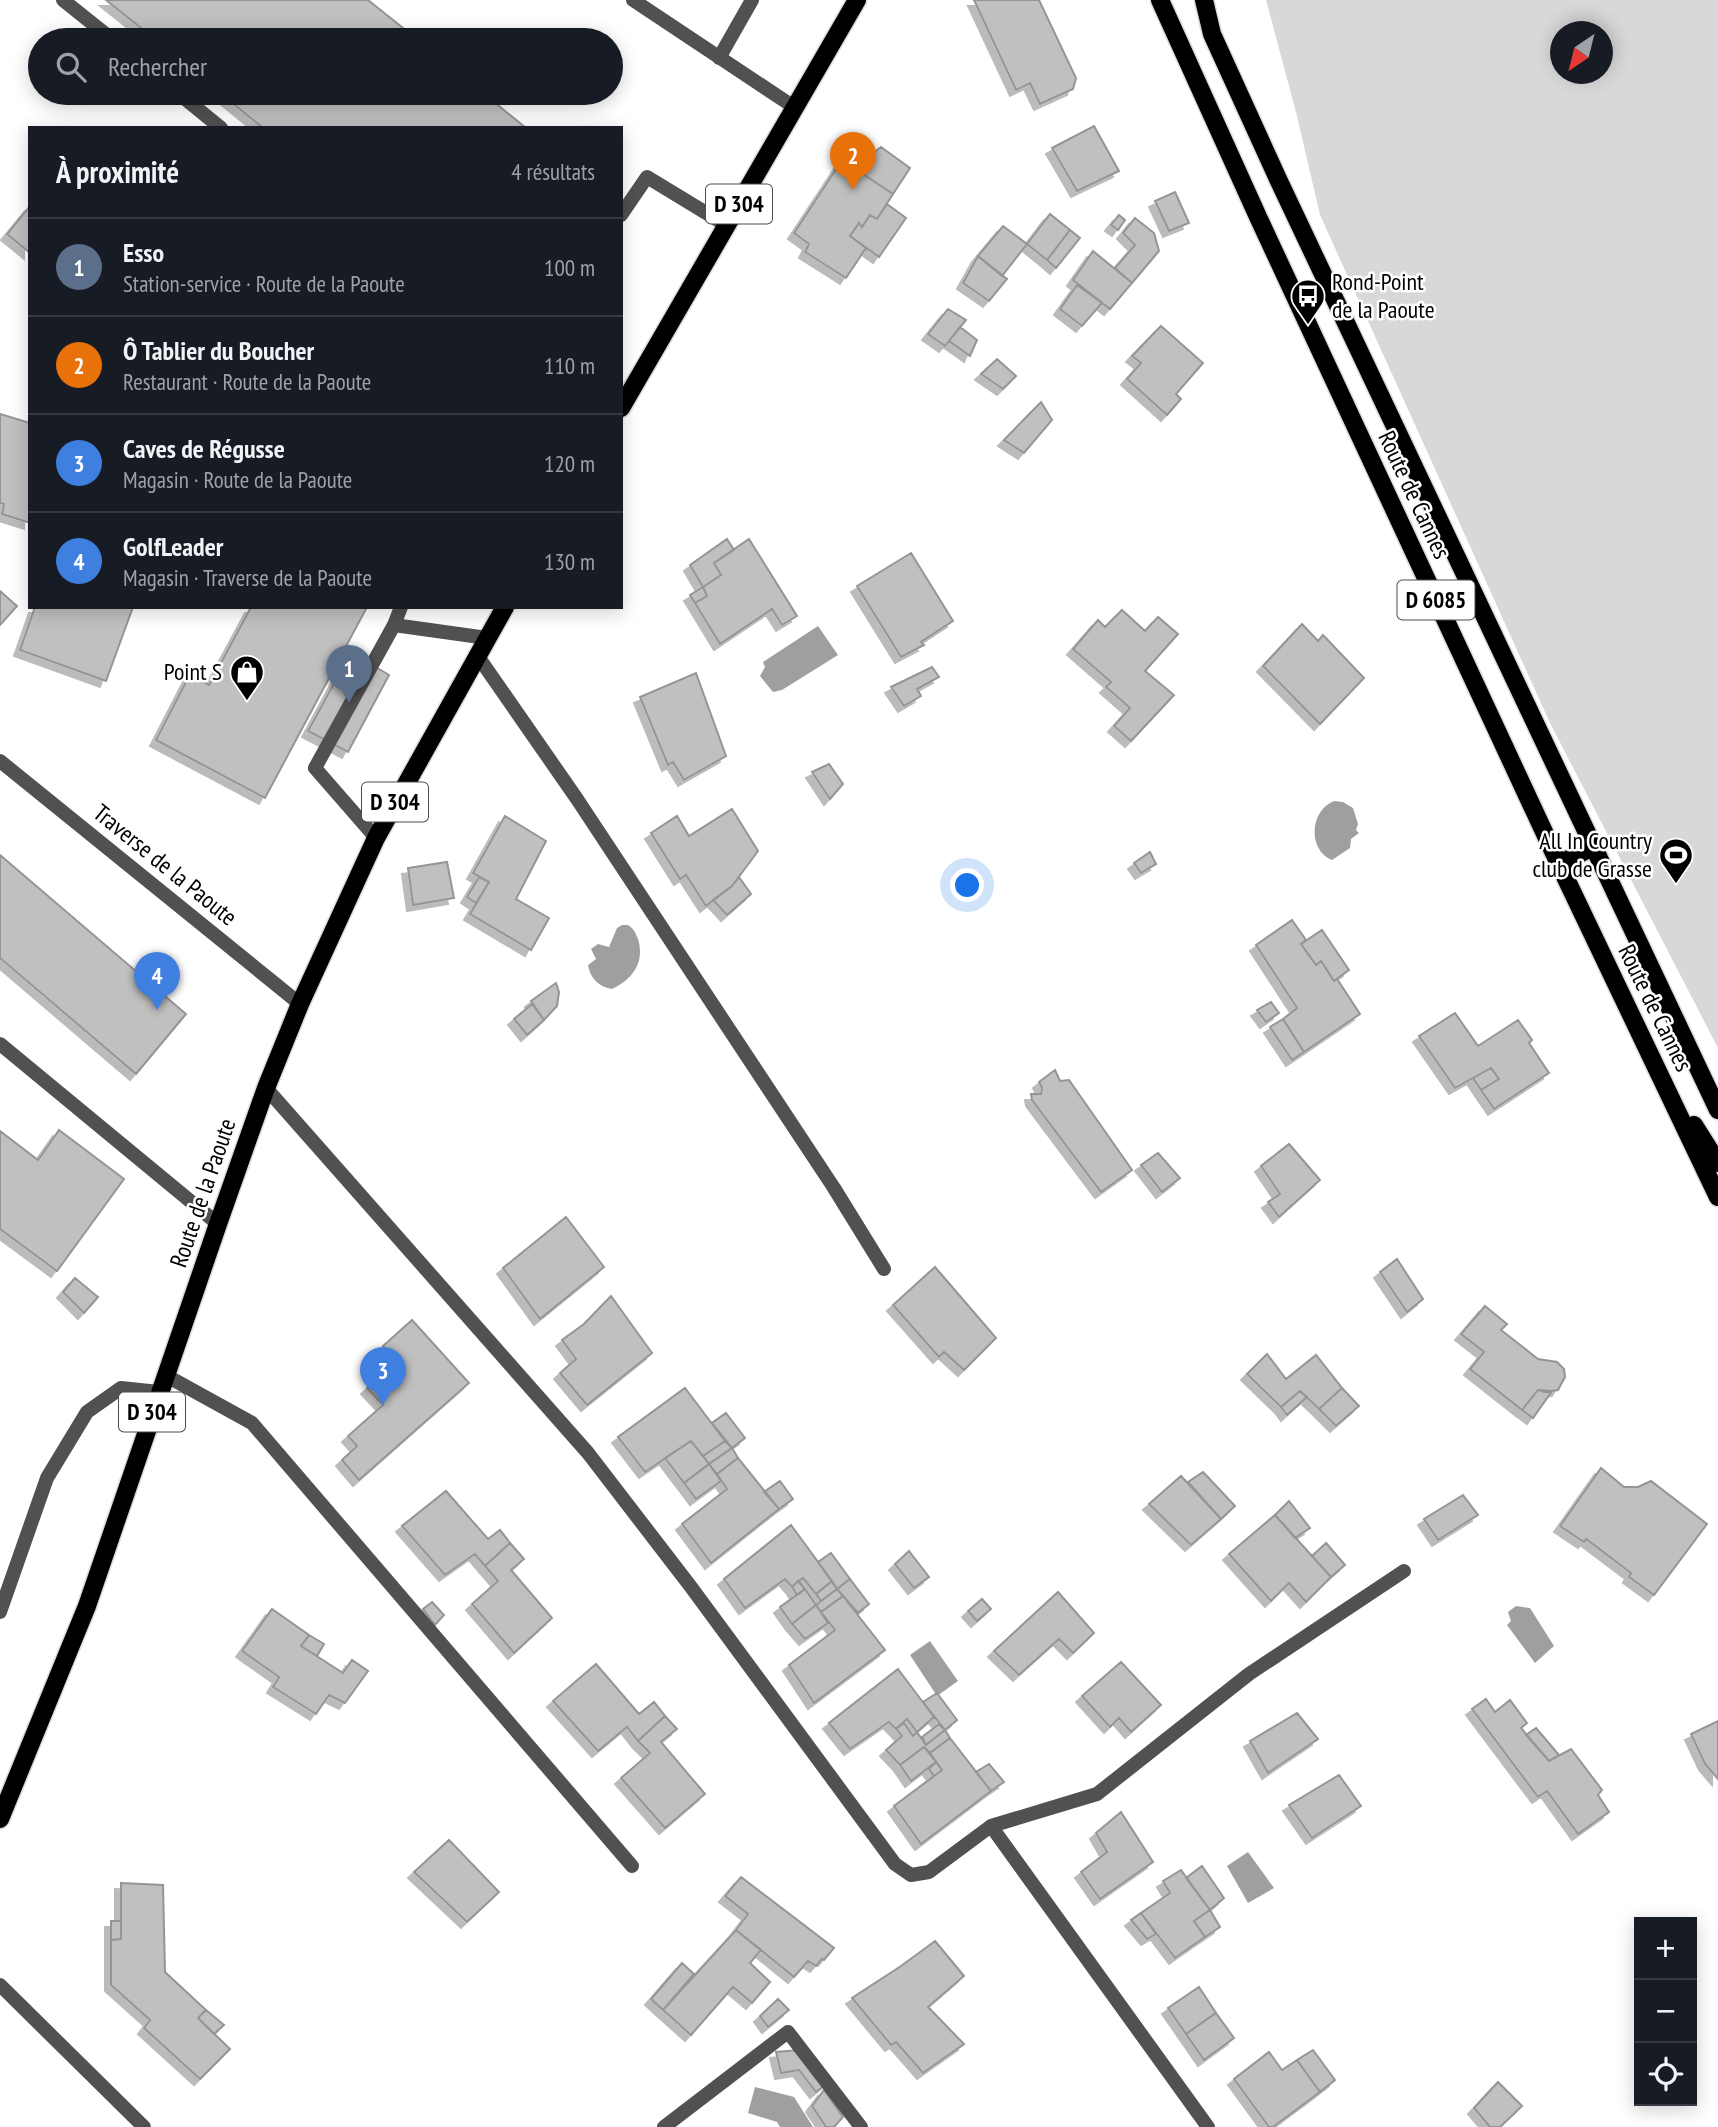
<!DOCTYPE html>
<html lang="fr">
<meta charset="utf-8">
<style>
body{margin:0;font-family:"PT Sans Narrow",sans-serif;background:#20242c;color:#f1f3f6}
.controls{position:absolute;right:21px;bottom:21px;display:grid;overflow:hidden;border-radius:0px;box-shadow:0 4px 18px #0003}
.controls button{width:63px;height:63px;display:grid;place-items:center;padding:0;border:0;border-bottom:2px solid #363941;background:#171b24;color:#f1f3f6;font:35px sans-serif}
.compass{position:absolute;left:1550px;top:21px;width:63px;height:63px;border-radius:50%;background:#171b24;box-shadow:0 4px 18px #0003;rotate:215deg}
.you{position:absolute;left:968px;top:886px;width:24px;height:24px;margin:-18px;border:5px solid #fff;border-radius:50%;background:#1a73e8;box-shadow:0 0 0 10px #1a73e833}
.badge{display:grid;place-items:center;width:46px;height:46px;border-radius:50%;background:#858687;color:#fff;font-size:23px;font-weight:700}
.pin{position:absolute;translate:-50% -58px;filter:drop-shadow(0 2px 4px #0008)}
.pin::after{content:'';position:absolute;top:37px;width:24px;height:21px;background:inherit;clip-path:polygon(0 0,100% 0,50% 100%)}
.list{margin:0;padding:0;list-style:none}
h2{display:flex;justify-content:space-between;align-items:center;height:91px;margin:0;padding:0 28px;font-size:30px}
h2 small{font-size:23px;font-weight:400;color:#9ea1a6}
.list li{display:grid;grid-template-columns:46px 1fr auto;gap:21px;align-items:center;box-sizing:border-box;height:98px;padding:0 28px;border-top:2px solid #363941}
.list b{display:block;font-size:26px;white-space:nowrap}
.list p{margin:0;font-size:23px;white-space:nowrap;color:#9ea1a6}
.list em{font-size:23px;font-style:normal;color:#9ea1a6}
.icon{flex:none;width:38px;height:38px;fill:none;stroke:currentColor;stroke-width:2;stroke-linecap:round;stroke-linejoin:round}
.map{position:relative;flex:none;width:1718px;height:2127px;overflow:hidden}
.search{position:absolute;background:#171b24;box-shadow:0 4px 18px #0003;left:28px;top:28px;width:595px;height:77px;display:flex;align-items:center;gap:18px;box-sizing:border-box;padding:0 24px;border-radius:38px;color:#9ea1a6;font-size:26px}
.panel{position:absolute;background:#171b24;box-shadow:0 4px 18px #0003;left:28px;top:126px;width:595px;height:483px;border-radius:0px}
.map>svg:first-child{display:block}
.green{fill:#d8d8d8;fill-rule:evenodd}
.water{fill:#9f9f9f}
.building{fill:#c0c0c0;stroke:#959595;stroke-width:2;filter:url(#shadow)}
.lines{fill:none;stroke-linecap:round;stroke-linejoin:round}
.primary-casing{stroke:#dbdbdb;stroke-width:21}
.service{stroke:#515151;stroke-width:14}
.minor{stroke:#515151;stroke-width:14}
.primary{stroke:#000;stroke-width:18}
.labels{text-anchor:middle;stroke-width:5;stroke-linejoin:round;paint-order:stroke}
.shield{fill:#fff;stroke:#4c4c4c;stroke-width:2}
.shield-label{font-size:23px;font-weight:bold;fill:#000}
.poi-label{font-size:24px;fill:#000;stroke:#fff;text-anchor:end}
.street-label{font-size:24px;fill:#000;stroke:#fff}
</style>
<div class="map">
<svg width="1718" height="2127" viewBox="0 0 1718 2127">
<defs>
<filter id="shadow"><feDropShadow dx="-6" dy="6" stdDeviation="0" flood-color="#0004"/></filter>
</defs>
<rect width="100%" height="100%" fill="#fff"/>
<path class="green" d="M1266,0H1718V1048L1550,723L1320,215L1297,116ZM1560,32H1602V74H1560Z"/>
<path class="water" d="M818,626L838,655L782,690L773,692L760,676L765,667L763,662Z
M1334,801L1343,802L1353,808L1358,824L1356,830L1359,833L1351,839L1350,848L1332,860C1307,850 1310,810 1334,801Z
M622,925H628C634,929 635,932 638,939C645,962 633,979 612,989C599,987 590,978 588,965L596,959L591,949L598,944L609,947L617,928Z
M1516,1606L1530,1608L1554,1646L1535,1663L1507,1625L1511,1621L1508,1612Z
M930,1641L958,1681L937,1696L910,1655Z
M1248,1852L1274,1888L1248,1903L1227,1866Z
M755,2087L794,2097L813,2127H780L777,2122L748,2113Z"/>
<path class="building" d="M106,0H368L418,40H156Z
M974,0H1039L1076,78L1073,89L1040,104L1030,83L1016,90Z
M220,93H483L526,128H263Z
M1094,126L1119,171L1077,191L1052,148Z
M881,147L910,168L893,194L854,168Z
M842,160L893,194L877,219L870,215L862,227L859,223L850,236L866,248L846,278L805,252L809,244L794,233Z
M1175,192L1189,223L1169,231L1155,201Z
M887,204L906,218L879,257L850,236L859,223L862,227L870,215L877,219Z
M30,206V253L7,234Z
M1050,214L1070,230L1047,260L1027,244Z
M1119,215L1125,220L1118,230L1111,225Z
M1135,218L1154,233L1159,251L1132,283L1115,268L1135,245L1123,233Z
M1003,226L1027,244L1002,276L978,256Z
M1070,230L1080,238L1056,268L1047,260Z
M1093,251L1132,283L1110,309L1073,280Z
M978,256L1007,279L989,301L963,283Z
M1077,285L1102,303L1082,326L1060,309Z
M948,309L966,320L945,346L928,334Z
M1161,326L1203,363L1176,394L1181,399L1167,415L1127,379L1141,363L1132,356Z
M960,327L977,340L970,356L949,341Z
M997,359L1016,376L1003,389L981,374Z
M1041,402L1052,420L1024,453L1004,440Z
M0,414L30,423V523L2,514L4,504L0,503Z
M727,539L734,550L714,563L721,575L703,587L690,565Z
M749,539L797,616L782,625L772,609L720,644L695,603L707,596L703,587L721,575L714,563Z
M911,553L953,621L921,642L924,645L901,657L857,586Z
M703,587L707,596L695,603L690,595Z
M0,591L17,606L0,625Z
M35,607H133L106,681L20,650Z
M251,607H367L265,798L156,740L190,674L209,685Z
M1122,610L1145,631L1158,617L1178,634L1145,671L1174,695L1131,741L1114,726L1130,708L1106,687L1111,682L1073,649L1098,620L1105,627Z
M1302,624L1318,641L1323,635L1364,678L1320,724L1263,666Z
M351,652L389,675L348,752L308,731Z
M932,667L939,677L917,689L921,696L904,706L891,687Z
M696,673L726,756L684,780L673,762L668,765L640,697Z
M829,764L843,784L830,799L812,772Z
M732,809L758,851L732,886L706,906L686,875L680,879L651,833L677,816L689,836Z
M505,816L546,841L516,899L549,918L531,950L470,914L489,882L473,873Z
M1150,852L1156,864L1141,873L1134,863Z
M0,855L186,1014L136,1074L0,958Z
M447,862L454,898L413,905L408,868Z
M479,877L489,882L476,903L467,897Z
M739,877L751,894L727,915L713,900L732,886Z
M1292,920L1306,940L1301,944L1316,965L1321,961L1334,981L1337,979L1360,1014L1304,1052L1283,1019L1297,1008L1256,945Z
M1322,930L1349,970L1334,981L1321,961L1316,965L1301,944Z
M556,983L559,992L557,1006L544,1020L531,1001Z
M1271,1002L1279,1013L1266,1022L1257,1010Z
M532,1004L544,1020L527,1035L514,1019Z
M1455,1013L1478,1046L1518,1020L1532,1040L1529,1043L1549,1073L1494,1109L1481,1090L1499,1079L1491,1068L1455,1088L1419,1036Z
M1283,1019L1304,1052L1292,1060L1270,1027Z
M1491,1068L1499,1079L1481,1090L1473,1078Z
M1055,1070L1060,1081L1069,1080L1132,1170L1101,1192L1032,1100L1031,1094H1041L1042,1088L1039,1082Z
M59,1130L124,1179L57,1271L0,1229V1131L38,1160Z
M1289,1144L1320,1180L1279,1217L1268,1202L1280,1194L1261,1166Z
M1158,1153L1180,1178L1162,1192L1141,1165Z
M566,1217L604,1267L540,1319L503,1268Z
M1397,1259L1423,1299L1407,1312L1380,1272Z
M935,1267L996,1338L964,1370L944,1352L939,1357L893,1305Z
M75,1278L98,1297L84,1313L63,1292Z
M611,1296L652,1353L587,1405L560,1373L576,1359L562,1340L584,1324Z
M1485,1306L1507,1324L1501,1330L1538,1359L1557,1362L1564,1369L1565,1377L1558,1390L1545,1392L1538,1390L1522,1410L1470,1369L1484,1352L1461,1334Z
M412,1320L469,1383L359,1480L342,1460L357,1446L348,1436L383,1405L367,1388L396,1362L383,1346Z
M1267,1354L1286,1379L1316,1355L1342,1388L1319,1409L1300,1391L1281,1407L1247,1374Z
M685,1388L725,1441L703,1456L691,1441L645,1472L618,1437Z
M1342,1388L1359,1406L1336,1426L1319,1409Z
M1538,1390L1552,1391L1533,1418L1522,1410Z
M1300,1391L1307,1397L1287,1415L1281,1407Z
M726,1413L745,1438L732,1448L712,1423Z
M691,1441L709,1464L684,1483L665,1458Z
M725,1441L732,1448L709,1464L703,1456Z
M732,1448L738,1458L717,1474L709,1464Z
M738,1458L779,1509L711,1563L682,1524L727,1489L717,1474Z
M709,1464L721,1481L696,1499L684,1483Z
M1601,1468L1624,1487H1638L1651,1481L1707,1524L1654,1595L1629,1577L1631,1573L1586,1539L1584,1542L1560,1526Z
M1203,1472L1235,1506L1221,1519L1188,1482Z
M1181,1476L1221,1519L1191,1545L1149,1504Z
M780,1481L793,1499L779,1509L764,1492Z
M446,1491L488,1539L500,1530L510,1543L485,1566L475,1554L445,1575L402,1526Z
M1463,1495L1478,1515L1438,1540L1424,1519Z
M1289,1501L1310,1528L1295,1538L1275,1515Z
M1275,1515L1331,1577L1306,1602L1289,1583L1271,1601L1229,1554Z
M791,1525L832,1581L816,1594L803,1578L799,1581L805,1589L798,1581L792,1587L785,1579L745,1608L724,1579Z
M510,1543L524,1559L511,1570L552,1618L514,1653L472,1604L498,1581L485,1566Z
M1326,1543L1345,1565L1331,1577L1312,1556Z
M909,1551L929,1577L914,1588L895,1564Z
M831,1553L850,1579L837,1589L818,1562Z
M850,1579L869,1604L858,1613L837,1589Z
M798,1581L805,1589L797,1595L792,1587Z
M832,1581L837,1589L821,1601L816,1594Z
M805,1589L816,1605L792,1624L780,1607Z
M837,1589L843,1596L821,1612L816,1605Z
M1058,1592L1094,1633L1073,1653L1059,1639L1019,1675L994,1651Z
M843,1596L885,1650L814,1703L789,1665L835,1630L821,1612Z
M982,1599L991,1609L977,1621L968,1611Z
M432,1602L444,1615L435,1625L423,1609Z
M816,1605L828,1623L805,1639L792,1624Z
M272,1609L309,1635L301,1646L343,1673L352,1660L368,1671L345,1703L329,1695L316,1714L273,1687L279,1677L242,1651Z
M309,1635L324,1644L317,1656L301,1646Z
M1121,1662L1161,1705L1131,1732L1119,1718L1110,1727L1082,1696Z
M596,1664L639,1714L654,1702L665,1716L638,1741L627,1727L598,1751L553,1701Z
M898,1669L934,1717L917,1732L907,1719L896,1729L889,1722L850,1749L829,1723Z
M937,1693L957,1720L945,1730L923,1702Z
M1486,1699L1495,1712L1510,1700L1527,1723L1521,1728L1549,1761L1571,1749L1602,1790L1598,1795L1609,1812L1578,1834L1547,1791L1538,1797L1472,1709Z
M1297,1713L1318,1739L1268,1773L1250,1741Z
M665,1716L677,1729L661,1742L705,1794L665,1828L621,1778L650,1753L638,1741Z
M1718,1721V1779L1705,1764L1691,1734Z
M904,1723L913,1736L917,1732L926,1745L945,1730L950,1738L930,1753L924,1747L900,1765L886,1750L902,1736L896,1729Z
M939,1724L945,1730L926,1745L922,1737Z
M1536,1728L1559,1755L1549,1761L1526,1735Z
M950,1738L991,1791L921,1844L894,1806L942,1770L930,1753Z
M924,1747L936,1762L911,1781L900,1765Z
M936,1762L942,1770L934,1776L929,1769Z
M989,1764L1004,1782L991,1791L976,1772Z
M1339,1775L1361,1806L1312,1838L1289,1805Z
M1121,1812L1153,1862L1100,1899L1081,1872L1107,1852L1096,1833Z
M449,1840L499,1892L467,1922L414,1872Z
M1202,1866L1224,1898L1210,1910L1186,1878Z
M1181,1870L1210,1910L1194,1921L1205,1937L1175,1958L1141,1913L1170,1893L1163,1881Z
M741,1877L834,1948L824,1960L822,1959L816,1966L808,1961L794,1977L736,1930L748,1914L725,1896Z
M121,1883L163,1885L165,1972L206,2010L198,2018L230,2049L200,2079L144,2028L150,2020L111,1985V1940L121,1939Z
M1210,1910L1220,1927L1205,1937L1194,1921Z
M1141,1913L1156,1934L1147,1939L1131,1920Z
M111,1921H121V1939L111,1940Z
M736,1930L761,1950L750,1963L770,1982L752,2003L733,1987L691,2035L663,2010Z
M935,1941L964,1976L928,2007L964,2044L923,2073L896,2042L891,2045L852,1998L901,1966Z
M682,1963L694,1974L663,2010L651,1999Z
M1199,1987L1216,2013L1186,2034L1168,2008Z
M778,1999L789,2010L768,2027L760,2016Z
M206,2010L224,2025L214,2034L198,2018Z
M1216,2013L1234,2038L1204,2060L1186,2034Z
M799,2050L827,2083L816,2092L799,2070L781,2073L776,2052Z
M1313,2050L1335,2080L1320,2092L1297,2060Z
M1269,2052L1282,2070L1297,2060L1320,2092L1273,2127H1269L1234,2079Z
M1498,2082L1522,2106L1500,2127H1490L1474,2108Z
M824,2090L843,2117L834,2127H826L812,2106Z"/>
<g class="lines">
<g class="primary-casing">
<path id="primary" d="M1160,0L1259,219L1559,864L1718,1197
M1204,0L1212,34L1278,179L1718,1110
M621,408L857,0
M1559,864L1593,847
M1694,1125L1718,1163
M0,1819L87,1606L218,1224L266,1088L300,1004L376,838L505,607"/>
</g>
<path class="service" d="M63,0L113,40
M633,0L794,107
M719,58L752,0
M178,93L221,128
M621,215L647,177L726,225
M394,625L401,607
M477,655L577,799L834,1188L884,1269
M376,838L315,768L394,625L487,638
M0,1044L218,1224
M0,1612L47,1478L87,1412L121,1388L159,1392"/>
<path class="minor" d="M0,761L300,1004
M266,1088L588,1453L691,1587L895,1864L911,1875L929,1872L991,1826L1097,1794L1249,1674L1404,1571
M165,1375L252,1423L632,1866
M991,1826L1208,2127
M0,1985L144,2127
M664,2127L788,2032L861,2127"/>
<use href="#primary" class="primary"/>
</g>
<defs>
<g id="bus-pin" transform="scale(1.75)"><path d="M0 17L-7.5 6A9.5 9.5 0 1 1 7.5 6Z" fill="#000" stroke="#fff"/><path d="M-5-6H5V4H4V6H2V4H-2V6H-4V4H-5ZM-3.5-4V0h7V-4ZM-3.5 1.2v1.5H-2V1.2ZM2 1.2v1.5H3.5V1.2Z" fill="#fff"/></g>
<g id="shop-pin" transform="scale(1.75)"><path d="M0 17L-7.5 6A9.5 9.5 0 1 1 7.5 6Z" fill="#000" stroke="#fff"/><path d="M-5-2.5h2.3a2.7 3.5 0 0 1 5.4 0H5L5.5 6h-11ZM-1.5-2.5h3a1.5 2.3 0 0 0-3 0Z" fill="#fff"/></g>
<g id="stadium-pin" transform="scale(1.75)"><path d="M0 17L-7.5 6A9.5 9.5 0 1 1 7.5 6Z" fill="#000" stroke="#fff"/><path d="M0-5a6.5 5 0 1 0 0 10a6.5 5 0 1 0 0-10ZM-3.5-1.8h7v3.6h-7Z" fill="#fff"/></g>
</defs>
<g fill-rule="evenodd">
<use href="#bus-pin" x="1308" y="296"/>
<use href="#shop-pin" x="247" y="672"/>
<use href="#stadium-pin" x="1676" y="855"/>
</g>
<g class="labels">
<g class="shield">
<rect x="706" y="184.5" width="66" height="39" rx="5"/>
<rect x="1397.5" y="580.5" width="77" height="39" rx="5"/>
<rect x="362" y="782.5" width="66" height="39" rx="5"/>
<rect x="119" y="1392.5" width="66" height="39" rx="5"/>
</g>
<g class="shield-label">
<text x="739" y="212">D 304</text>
<text x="1436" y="608">D 6085</text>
<text x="395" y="810">D 304</text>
<text x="152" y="1420">D 304</text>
</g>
<g class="poi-label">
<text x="1332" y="290" text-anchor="start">Rond-Point<tspan x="1332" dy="28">de la Paoute</tspan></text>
<text x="222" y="680">Point S</text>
<text x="1652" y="849">All In Country<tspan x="1652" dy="28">club de Grasse</tspan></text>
</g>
<g class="street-label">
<text transform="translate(1414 495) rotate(65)" y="8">Route de Cannes</text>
<text transform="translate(165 865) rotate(39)" y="8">Traverse de la Paoute</text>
<text transform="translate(1655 1008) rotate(64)" y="8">Route de Cannes</text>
<text transform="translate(203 1193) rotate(-71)" y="8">Route de la Paoute</text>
</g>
</g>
</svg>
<div class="controls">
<button>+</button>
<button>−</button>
<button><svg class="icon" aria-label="locate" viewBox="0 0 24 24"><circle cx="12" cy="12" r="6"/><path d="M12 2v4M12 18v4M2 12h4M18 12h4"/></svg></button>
</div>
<svg class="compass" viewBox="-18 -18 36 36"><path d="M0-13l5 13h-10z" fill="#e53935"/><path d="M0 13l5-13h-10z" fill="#9ea1a6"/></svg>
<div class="you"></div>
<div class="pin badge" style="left:349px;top:703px;background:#5c6f8a">1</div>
<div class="pin badge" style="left:853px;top:190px;background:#e8710a">2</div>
<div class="pin badge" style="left:383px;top:1405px;background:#3f7fe0">3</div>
<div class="pin badge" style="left:157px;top:1010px;background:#3f7fe0">4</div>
<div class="search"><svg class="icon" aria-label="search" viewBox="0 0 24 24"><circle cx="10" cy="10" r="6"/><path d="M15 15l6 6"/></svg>Rechercher</div>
<section class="panel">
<h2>À proximité<small>4 résultats</small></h2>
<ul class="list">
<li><span class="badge" style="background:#5c6f8a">1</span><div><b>Esso</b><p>Station-service · Route de la Paoute</p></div><em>100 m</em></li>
<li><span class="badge" style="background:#e8710a">2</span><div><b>Ô Tablier du Boucher</b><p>Restaurant · Route de la Paoute</p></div><em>110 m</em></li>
<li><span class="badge" style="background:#3f7fe0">3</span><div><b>Caves de Régusse</b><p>Magasin · Route de la Paoute</p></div><em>120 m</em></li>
<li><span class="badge" style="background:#3f7fe0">4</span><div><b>GolfLeader</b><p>Magasin · Traverse de la Paoute</p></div><em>130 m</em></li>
</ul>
</section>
</div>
